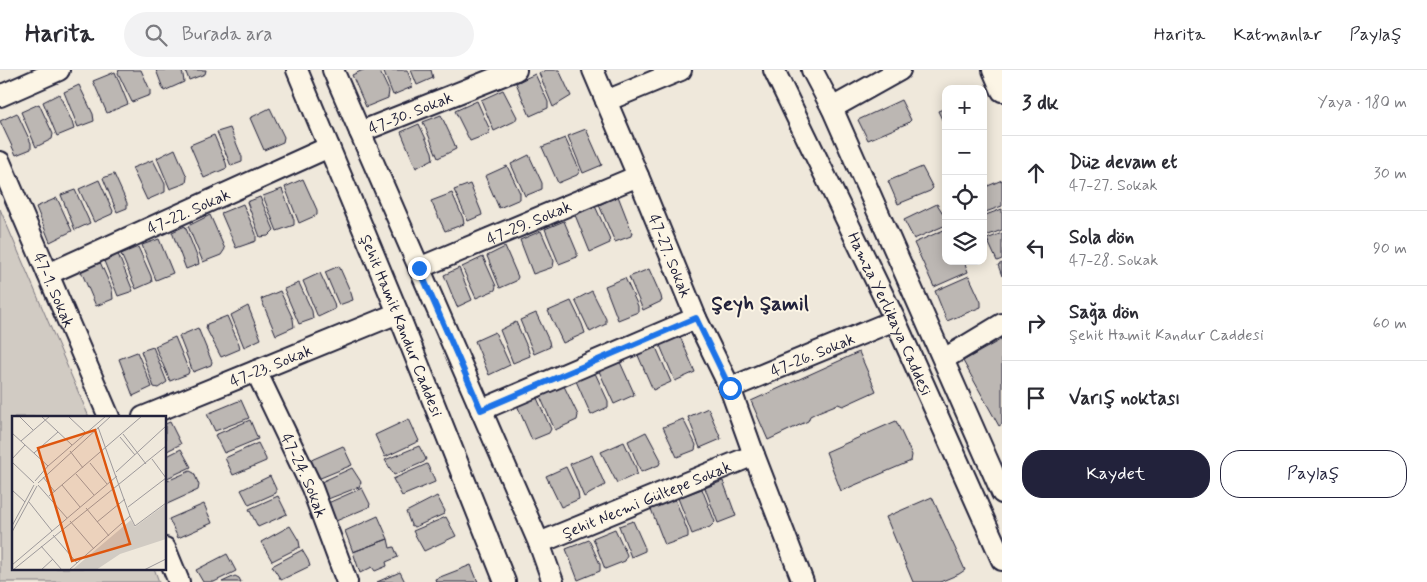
<!DOCTYPE html>
<html lang="tr">
<meta charset="utf-8">
<style>
body{margin:0;font-family:Mynerve,sans-serif;background:#f2f2f3;color:#2b2b33}
.controls{position:absolute;right:15px;top:15px;display:grid;overflow:hidden;border-radius:10px;box-shadow:0 2px 12px #0003}
.controls button{width:45px;height:45px;display:grid;place-items:center;padding:0;border:0;border-bottom:1px solid #e1e1e2;background:#fff;color:#2b2b33;font:25px sans-serif}
.stop{position:absolute;width:15px;height:15px;margin:-11px;border:4px solid #1a73e8;border-radius:50%;background:#fff}
.stop.end{background:#1a73e8;border-color:#fff;box-shadow:0 1px 5px #0008}
.list{margin:0;padding:0;list-style:none}
h2{display:flex;justify-content:space-between;align-items:center;height:65px;margin:0;padding:0 20px;font-size:21px}
h2 small{font-size:16px;font-weight:400;color:#7c7c81}
.list li{display:grid;grid-template-columns:32px 1fr auto;gap:15px;align-items:center;box-sizing:border-box;height:75px;padding:0 20px;border-top:1px solid #e1e1e2}
.list b{display:block;font-size:19px;white-space:nowrap}
.list p{margin:0;font-size:16px;white-space:nowrap;color:#7c7c81}
.list em{font-size:16px;font-style:normal;color:#7c7c81}
.actions{display:flex;gap:10px;padding:15px 20px}
.actions a{flex:1;padding:11px 0;border:1px solid #22223b;border-radius:20px;text-align:center;font-size:18px;color:#22223b}
.actions .main{background:#22223b;color:#fff}
.icon{flex:none;width:28px;height:28px;fill:none;stroke:currentColor;stroke-width:2;stroke-linecap:round;stroke-linejoin:round}
.map{position:relative;flex:none;width:1002px;height:512px;overflow:hidden}
header{display:flex;align-items:center;gap:30px;box-sizing:border-box;height:70px;padding:0 25px;background:#fff;border-bottom:1px solid #e1e1e2}
header strong{font-size:24px}
nav{display:flex;gap:28px;margin-inline-start:auto;font-size:18px}
.search{width:350px;height:45px;background:#f2f2f3;display:flex;align-items:center;gap:12px;box-sizing:border-box;padding:0 18px;border-radius:28px;color:#7c7c81;font-size:19px}
main{display:flex}
aside{flex:1;background:#fff}
.map>svg:first-child{display:block}
.green{fill:#d1cbc3;stroke:#7a767f}
.building{fill:#bcb7b3;stroke:#22223b}
.lines{fill:none;stroke-linecap:round;stroke-linejoin:round}
.minor-casing{stroke:#22223b;stroke-width:24}
.minor{stroke:#fcf5e5;stroke-width:20}
.route{stroke:#1a73e8;stroke-width:6}
.labels{text-anchor:middle;stroke-width:4;stroke-linejoin:round;paint-order:stroke}
.street-label{font-size:16px;fill:#22223b;stroke:#fcf5e5}
.district-label{font-size:21px;font-weight:bold;fill:#22223b;stroke:#fcf5e5}
.inset-road{fill:none;stroke:#9d999b;stroke-width:1}
.view{fill:#de560e;fill-opacity:0.15;stroke:#de560e;stroke-width:2.5}
.inset-edge{fill:none;stroke:#22223b;stroke-width:2.5}
</style>
<header>
<strong>Harita</strong>
<div class="search"><svg class="icon" aria-label="search" viewBox="0 0 24 24"><circle cx="10" cy="10" r="6"/><path d="M15 15l6 6"/></svg>Burada ara</div>
<nav><a>Harita</a><a>Katmanlar</a><a>Paylaş</a></nav>
</header>
<main>
<div class="map">
<svg width="1002" height="512" viewBox="0 0 1002 512">
<rect width="100%" height="100%" fill="#efe8db"/>
<filter id="ink" filterUnits="userSpaceOnUse"><feTurbulence type="fractalNoise" baseFrequency=".02" numOctaves="2"/><feDisplacementMap in="SourceGraphic" scale="10" xChannelSelector="R" yChannelSelector="G"/><feConvolveMatrix kernelMatrix="1 2 1 2 8 2 1 2 1" color-interpolation-filters="sRGB"/></filter>
<g filter="url(#ink)">
<path class="green" d="M0,139L89,347H14V498H154L159,512H0Z"/>
<path class="building" d="M119,0H141L150,20V25L132,32L118,3Z
M156,0H181L183,5L184,12L164,21Z
M185,0H206L205,4L189,10Z
M363,0H379L389,21L388,28L366,37L352,5Z
M383,0H407L411,10L412,17L393,25Z
M411,0H431L433,8L417,15Z
M546,0H559L571,26L553,37L539,3Z
M115,2L128,34L107,43L93,11Z
M535,4L548,32V38L530,46L516,13Z
M79,15L93,44L94,51L78,57L64,22Z
M503,20L517,47L515,51L494,61L481,30Z
M59,24L72,52L74,59L57,66L43,32Z
M901,30L911,50L908,53L868,70L858,50Z
M477,31L490,60L488,64L470,71L455,41Z
M39,34L53,64L52,69L36,77L21,42Z
M270,38L284,67L283,72L264,80L250,48Z
M946,38V58L938,41Z
M17,43L31,73V79L16,85L0,51Z
M441,45L454,73L456,79L438,88L423,52Z
M419,54L432,82L433,89L416,98L401,62Z
M230,58L242,87V92L231,96L217,62Z
M586,59L602,95L583,103L568,66Z
M214,65L226,93L227,98L204,108L190,75Z
M565,68L580,101L577,105L558,113L542,77Z
M175,79L187,107L186,113L170,119L157,88Z
M529,85L542,113V119L525,126L511,94Z
M153,90L165,114V122L147,130L132,98Z
M507,96L520,123V129L499,138L485,106Z
M922,97L933,118L930,121L898,134L888,111Z
M114,104L127,133V138L117,142L103,108Z
M303,109L317,140V145L299,153L285,117Z
M99,110L113,141L112,144L94,152L79,119Z
M1002,110V136L983,143V118Z
M470,114L481,141L482,145L468,151L454,120Z
M282,119L294,150V155L277,161L263,126Z
M75,120L90,153L75,160L61,125Z
M452,123L463,148L464,154L445,161L431,131Z
M618,126L632,162L631,166L615,172L599,135Z
M260,127L274,160L268,166L260,167L247,132Z
M57,128L72,161L50,172L36,137Z
M243,134L256,164V171L236,178L221,143Z
M937,134L946,148V155L914,169L904,150Z
M595,136L609,167L610,173L590,182L575,145Z
M1002,139V160L986,166L983,161V146Z
M210,145L225,179L221,185L203,192L188,156Z
M564,151L577,182V187L559,194L545,159Z
M185,156L198,189L199,194L186,199L172,162Z
M946,159V191H964L968,202L934,217L914,173Z
M541,161L554,191L553,197L533,204L520,170Z
M1002,163V189L997,191L987,169Z
M159,169L173,203L156,210L142,175Z
M138,177L151,206L152,212L136,219L121,184Z
M505,177L518,207L516,211L500,218L487,186Z
M118,184L133,221L118,226L104,191Z
M483,187L496,216L495,220L476,228L462,197Z
M100,192L112,219L113,229L96,236L81,201Z
M1002,193V206L998,195Z
M339,196L351,223L353,230L339,235L325,202Z
M459,198L472,230L457,237L444,205Z
M649,199L661,226L662,231L643,240L629,207Z
M320,203L334,233L335,239L318,247L303,211Z
M969,206L981,232V237L947,251L935,221Z
M625,208L638,236V242L618,250L605,216Z
M299,213L312,241L313,249L299,254L284,219Z
M280,221L293,249L294,257L276,265L261,229Z
M592,221L606,249V254L590,262L575,230Z
M571,231L582,254L585,263L563,273L548,241Z
M248,236L261,269L244,277L231,245Z
M536,243L549,271L550,277L534,284L520,250Z
M227,246L239,274L240,279L221,287L206,258L207,254Z
M516,252L528,279L530,286L513,293L500,260Z
M198,258L212,292L211,295L193,302L179,266Z
M495,262L510,295L489,305L475,271Z
M679,264L695,302L675,311L659,273Z
M175,267L189,301L188,304L170,311L155,276Z
M1002,269V354L999,356L963,291Z
M655,275L671,312L653,320L637,283Z
M153,277L167,312L158,318L154,317L141,281Z
M137,282L152,317L133,326L119,289Z
M859,282L876,321L843,336L838,334L818,342L810,346L808,351L768,370L751,331Z
M620,292L633,321L634,325L614,334L599,301Z
M595,303L608,331V337L591,345L576,311Z
M563,314L578,345L577,350L555,360L539,324Z
M536,326L551,359L549,363L532,370L517,335Z
M241,330L249,348L215,361L207,344Z
M708,338L721,369L700,378L688,347Z
M409,349L419,371L385,387L375,365Z
M683,349L696,375L695,380L677,387L663,357Z
M250,350L258,369L224,383L215,365Z
M896,351L912,385L911,391L841,421L826,382Z
M170,352L181,374L165,382V354Z
M646,362L661,390L659,395L641,402L628,371Z
M624,372L636,398L637,404L617,413L601,382Z
M258,373L266,389V391L233,405L225,388Z
M343,376L352,395L318,409L309,391Z
M419,376L426,389L424,392L394,405L385,390Z
M181,379L191,397L165,409V387Z
M592,385L605,415L584,427L570,394Z
M427,394L434,408L435,412L402,426L393,409Z
M566,397L578,422L579,429L561,437L546,406Z
M352,398L361,412L359,417L328,429L319,413Z
M190,401L194,403L199,415L198,420L165,435V412Z
M270,406L276,419V423L249,435L241,420Z
M723,411L736,446L718,453L705,418Z
M362,418L370,434L369,437L336,451L328,433Z
M702,419L715,452L710,457L692,464L678,428Z
M278,426L287,444L258,457L249,439Z
M437,426L445,441L444,444L415,457L411,455L406,442Z
M932,427L965,500L959,504L940,512H913L886,447Z
M675,429L688,462V467L665,475L651,439Z
M204,434L212,453L178,468L169,449Z
M378,446L388,469L353,482L345,461Z
M446,447L456,466L424,481L413,461Z
M633,451L645,478V481L631,487L619,456Z
M290,456L299,471L300,477L272,491L261,472Z
M615,459L627,485L625,491L605,499L593,468Z
M388,469L390,478L394,477L398,487L386,492L387,496L375,501L372,497L360,503L353,482Z
M589,470L600,494V501L578,510L566,479Z
M302,480L308,490L310,496L281,510L272,496Z
M227,484L236,501L214,512H203L196,500Z
M471,495L478,512H436L435,509Z
M400,502L405,512H377Z
M235,506L239,508L241,512H222Z"/>
<g class="lines">
<g class="minor-casing">
<g id="minor">
<path id="s1" d="M297,0L398,243L505,512"/>
<path d="M333,0L539,473L553,512"/>
<path id="s2" d="M593,0L638,106L696,248L730,318L754,385L803,512"/>
<path id="s3" d="M774,0L895,250L1002,490"/>
<path d="M812,0L832,38L1002,423"/>
<path d="M993,0L1002,21"/>
<path d="M0,26L59,0"/>
<path d="M606,31L681,0"/>
<path d="M832,38L900,0"/>
<path id="s4" d="M360,62L516,0"/>
<path id="s5" d="M0,92L109,347"/>
<path id="s6" d="M419,198L638,106"/>
<path id="s7" d="M48,204L329,77"/>
<path d="M944,289L1002,254"/>
<path id="s8" d="M256,301L312,418L347,512"/>
<path id="s9" d="M730,318L895,250"/>
<path d="M481,340L696,248"/>
<path id="s10" d="M143,347L398,243"/>
<path id="s11" d="M539,473L754,385"/>
<path d="M165,478L179,512"/>
</g>
</g>
<use href="#minor" class="minor"/>
</g>
</g>
<g class="lines" filter="url(#ink)">
<path class="route" d="M419,198L481,340L696,248L730,318"/>
</g>
<g class="labels">
<g class="street-label">
<text dy="6" stroke="none"><textPath href="#s4" startOffset="54">47-30. Sokak</textPath></text>
<text dy="6" stroke="none"><textPath href="#s7" startOffset="154">47-22. Sokak</textPath></text>
<text dy="6" stroke="none"><textPath href="#s6" startOffset="119">47-29. Sokak</textPath></text>
<text dy="6" stroke="none"><textPath href="#s2" startOffset="201">47-27. Sokak</textPath></text>
<text dy="6" stroke="none"><textPath href="#s5" startOffset="139">47-1. Sokak</textPath></text>
<text dy="6" stroke="none"><textPath href="#s3" startOffset="270">Hamza Yerlikaya Caddesi</textPath></text>
<text dy="6" stroke="none"><textPath href="#s1" startOffset="276">Şehit Hamit Kandur Caddesi</textPath></text>
<text dy="6" stroke="none"><textPath href="#s9" startOffset="89">47-26. Sokak</textPath></text>
<text dy="6" stroke="none"><textPath href="#s10" startOffset="138">47-23. Sokak</textPath></text>
<text dy="6" stroke="none"><textPath href="#s8" startOffset="115">47-24. Sokak</textPath></text>
<text dy="6" stroke="none"><textPath href="#s11" startOffset="116">Şehit Necmi Gültepe Sokak</textPath></text>
</g>
<g class="district-label">
<text x="760" y="240">Şeyh Şamil</text>
</g>
</g>
<g transform="translate(12 346)">
<rect width="154" height="154" fill="#efe8db"/>
<path d="M154,88V123L108,138L84,154H60L119,104L123,111Z" fill="#d1cbc3"/>
<path class="inset-road" d="M7,0L21,14M29,0L60,29M56,0L74,17M86,11L118,100M0,17L36,50M111,18L134,48M108,21L123,39M9,25L38,0M58,35L71,52M22,37L46,16M0,43L13,29M140,43L154,62M0,46L22,67M78,47L95,68M104,56L154,10M64,58L82,79M31,61L43,76M23,65L36,50L94,0M26,67L99,0M26,69L55,102M50,69L68,91M0,74L13,86M37,80L130,0M17,86L40,115M116,91L154,62M74,92L97,120M58,105L82,133M85,106L113,83M0,110L22,69M0,116L25,70M41,119L65,147M29,130L50,154M0,149L105,60M1,154L154,30M29,154L41,143M57,154L118,100L123,110L154,87M132,154L154,143"/>
<path class="view" d="M83,14L118,128L60,145L26,32Z"/>
<rect width="154" height="154" class="inset-edge"/>
</g>
</svg>
<div class="controls">
<button>+</button>
<button>−</button>
<button><svg class="icon" aria-label="locate" viewBox="0 0 24 24"><circle cx="12" cy="12" r="6"/><path d="M12 2v4M12 18v4M2 12h4M18 12h4"/></svg></button>
<button><svg class="icon" aria-label="layers" viewBox="0 0 24 24"><path d="M12 4l9 5-9 5-9-5zM3 14l9 5 9-5"/></svg></button>
</div>
<div class="stop" style="left:730px;top:318px"></div>
<div class="stop end" style="left:419px;top:198px"></div>
</div>
<aside>
<h2>3 dk<small>Yaya · 180 m</small></h2>
<ul class="list">
<li><svg class="icon" aria-label="ahead" viewBox="0 0 24 24"><path d="M12 20V5M6 11l6-6 6 6"/></svg><div><b>Düz devam et</b><p>47-27. Sokak</p></div><em>30 m</em></li>
<li><svg class="icon" aria-label="left" viewBox="0 0 24 24"><path d="M17 20v-9H6M10 6l-5 5 5 5"/></svg><div><b>Sola dön</b><p>47-28. Sokak</p></div><em>90 m</em></li>
<li><svg class="icon" aria-label="right" viewBox="0 0 24 24"><path d="M7 20v-9h11M14 6l5 5-5 5"/></svg><div><b>Sağa dön</b><p>Şehit Hamit Kandur Caddesi</p></div><em>60 m</em></li>
<li><svg class="icon" aria-label="arrive" viewBox="0 0 24 24"><path d="M6 21V4h12l-3 4 3 4H6"/></svg><div><b>Varış noktası</b></div></li>
</ul>
<div class="actions"><a class="main">Kaydet</a><a>Paylaş</a></div>
</aside>
</main>
